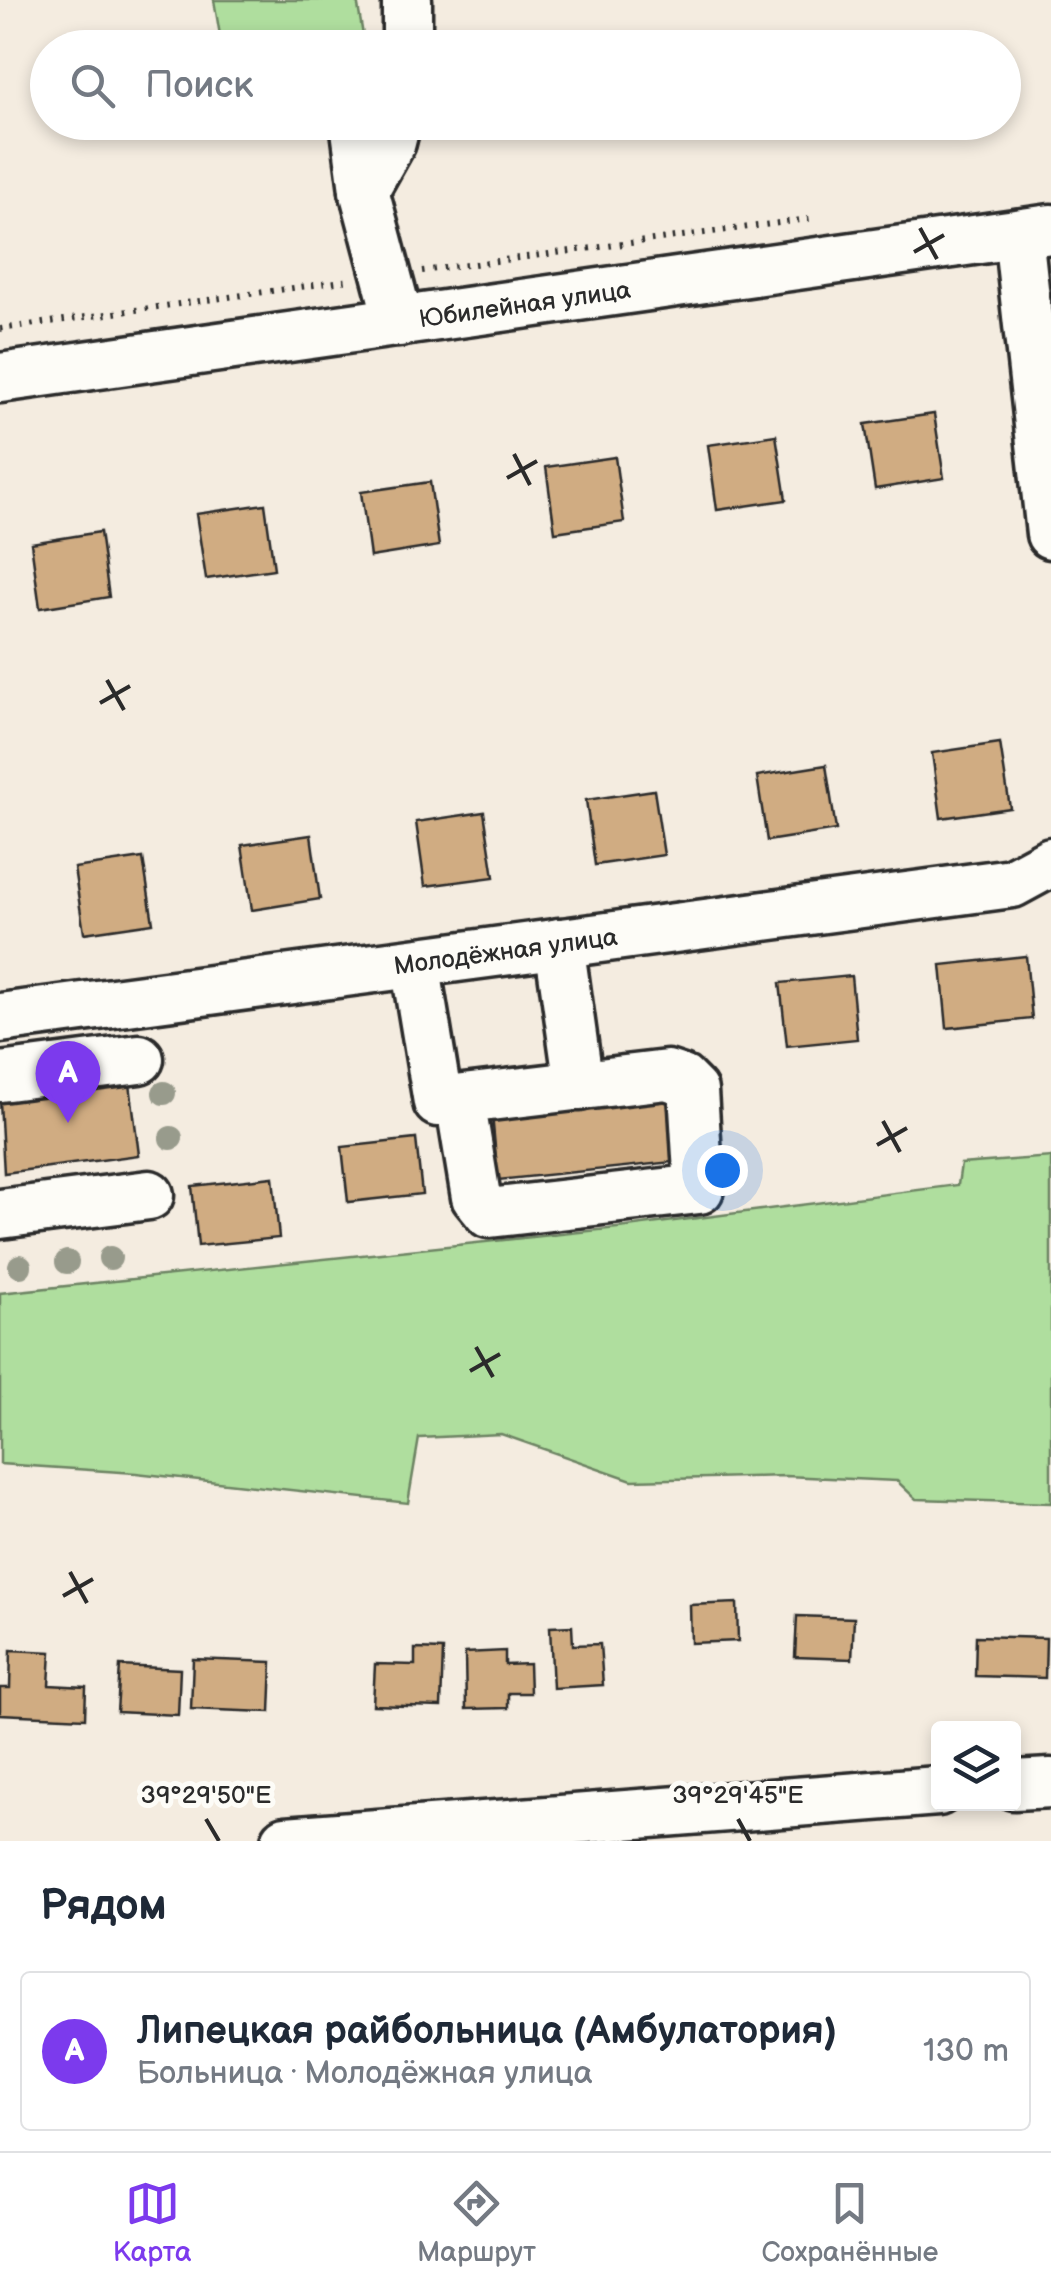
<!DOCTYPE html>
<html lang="ru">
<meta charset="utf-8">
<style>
body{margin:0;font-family:"Balsamiq Sans",sans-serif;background:#f6f6f7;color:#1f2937}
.controls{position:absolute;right:30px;bottom:30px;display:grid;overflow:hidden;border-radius:10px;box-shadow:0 5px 15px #0003}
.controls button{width:90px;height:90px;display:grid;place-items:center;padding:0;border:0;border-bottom:2px solid #e0e1e3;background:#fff;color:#1f2937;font:50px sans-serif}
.you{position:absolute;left:722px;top:1170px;width:35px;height:35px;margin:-25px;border:8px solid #fff;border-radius:50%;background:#1a73e8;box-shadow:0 0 0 15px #1a73e833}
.badge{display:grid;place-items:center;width:65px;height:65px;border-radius:50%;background:#7c3aed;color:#fff;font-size:32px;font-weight:700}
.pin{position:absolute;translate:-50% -82px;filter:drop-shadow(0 2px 5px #0008)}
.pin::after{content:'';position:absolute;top:52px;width:35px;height:30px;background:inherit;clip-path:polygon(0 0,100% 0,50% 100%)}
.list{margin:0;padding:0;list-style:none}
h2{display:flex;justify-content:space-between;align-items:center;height:130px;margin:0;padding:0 40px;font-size:42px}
h2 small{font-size:32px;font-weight:400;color:#747a83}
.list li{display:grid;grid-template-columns:65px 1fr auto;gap:30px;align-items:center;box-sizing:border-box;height:160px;margin:0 20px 20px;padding:0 20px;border:2px solid #e0e1e3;border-radius:10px}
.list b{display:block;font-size:38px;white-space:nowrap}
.list p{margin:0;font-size:32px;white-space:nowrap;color:#747a83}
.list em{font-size:32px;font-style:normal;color:#747a83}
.icon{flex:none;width:55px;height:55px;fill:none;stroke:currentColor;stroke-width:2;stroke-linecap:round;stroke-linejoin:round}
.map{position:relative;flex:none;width:1051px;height:1841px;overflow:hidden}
.search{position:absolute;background:#fff;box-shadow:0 5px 15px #0003;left:30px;right:30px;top:30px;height:110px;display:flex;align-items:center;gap:25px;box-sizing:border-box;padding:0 35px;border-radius:55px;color:#747a83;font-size:38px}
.sheet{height:310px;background:#fff}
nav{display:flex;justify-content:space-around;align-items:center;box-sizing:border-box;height:140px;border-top:2px solid #e0e1e3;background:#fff;font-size:28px;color:#747a83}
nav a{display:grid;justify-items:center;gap:5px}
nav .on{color:#7c3aed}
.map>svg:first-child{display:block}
.green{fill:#afde9e;stroke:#6d8464;stroke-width:2.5}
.building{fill:#d0ac82;stroke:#2b2b2b;stroke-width:2.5}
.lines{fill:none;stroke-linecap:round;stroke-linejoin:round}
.minor-casing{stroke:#2b2b2b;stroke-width:55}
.path{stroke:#2b2b2b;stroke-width:6;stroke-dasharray:2.5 8;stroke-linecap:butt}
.minor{stroke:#fdfcf7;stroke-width:48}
.tree{fill:#989b8c}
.ticks{fill:none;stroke:#2b2b2b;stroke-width:4}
.labels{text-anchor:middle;stroke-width:10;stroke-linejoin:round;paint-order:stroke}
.street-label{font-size:25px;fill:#2b2b2b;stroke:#fdfcf7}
.ticks-label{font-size:25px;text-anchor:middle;fill:#2b2b2b;stroke:#fdfcf7;stroke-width:10;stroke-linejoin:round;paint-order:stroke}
</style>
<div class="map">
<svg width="1051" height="1841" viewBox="0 0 1051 1841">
<rect width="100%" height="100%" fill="#f4ece0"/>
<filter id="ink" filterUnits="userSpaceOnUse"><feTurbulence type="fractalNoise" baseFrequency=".01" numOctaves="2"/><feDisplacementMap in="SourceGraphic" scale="20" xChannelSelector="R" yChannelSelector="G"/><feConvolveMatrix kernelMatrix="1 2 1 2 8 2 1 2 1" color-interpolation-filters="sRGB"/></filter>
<g filter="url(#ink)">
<path class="green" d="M214,0H357L365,47H222Z
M1051,1157V1503L916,1499L897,1481L785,1476L632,1480L501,1434L419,1438L408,1503L136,1473L0,1464V1293L627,1227L958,1185L961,1164Z"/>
<path class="building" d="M934,414L944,478L875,489L865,424Z
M776,435L786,500L717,510L708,445Z
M615,457L624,522L555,532L546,467Z
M430,482L439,546L370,557L361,492Z
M265,504L274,569L206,579L196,514Z
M100,532L109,597L40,608L31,543Z
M1000,743L1010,808L941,818L932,753Z
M826,765L836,830L767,841L757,776Z
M654,790L664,855L595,865L586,800Z
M484,812L494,877L425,886L416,822Z
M311,835L320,899L252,910L242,845Z
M143,858L153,923L84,933L74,868Z
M1026,956L1032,1019L947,1028L941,965Z
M851,976L857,1039L787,1046L780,983Z
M82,1076L84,1090L130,1084L139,1155L4,1173L0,1102L26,1098L24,1083Z
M667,1097L673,1162L498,1180L492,1114Z
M416,1139L422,1194L348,1202L342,1147Z
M273,1177L279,1238L198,1246L192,1186Z
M737,1603L738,1641L691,1643L690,1605Z
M797,1616L854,1618L852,1659L795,1657Z
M572,1626L573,1645L600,1644L603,1685L553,1688L550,1627Z
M976,1636L1046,1638L1045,1678L975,1676Z
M415,1649L443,1650L441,1707L373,1705L375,1664L415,1665Z
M11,1650L51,1652L49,1685L86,1687L85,1718L0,1714V1688H10Z
M505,1651V1665L529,1664L530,1693H508V1708L466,1709L465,1653Z
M193,1659L272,1662L270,1712L191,1709Z
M120,1666L180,1669L178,1715L117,1712Z"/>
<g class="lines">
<g class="minor-casing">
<g id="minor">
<path d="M407,0V48"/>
<path d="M355,122L364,190L399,322"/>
<path d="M364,190L391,142L396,122"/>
<path d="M1018,234L1051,534"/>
<path id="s1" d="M0,378L1051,229"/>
<path d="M559,943L579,1086"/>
<path d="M415,963L438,1102L667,1075L682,1080L693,1091L699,1189L489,1213L476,1197L460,1100"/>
<path id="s2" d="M0,1018L1012,883L1051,862"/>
<path d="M0,1077L139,1059"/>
<path d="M0,1214L149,1195"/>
<path d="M1014,1785L1051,1783"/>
<path d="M286,1841L938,1791"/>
</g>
</g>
<path class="path" d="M422,271L816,218
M0,329L350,280"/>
<use href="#minor" class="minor"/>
</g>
<g class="tree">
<circle cx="164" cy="1093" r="12"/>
<circle cx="171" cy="1138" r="12"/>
<circle cx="110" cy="1258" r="12"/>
<circle cx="67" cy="1262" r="12"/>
<circle cx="20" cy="1266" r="12"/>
</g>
</g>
<path class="ticks" d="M920,228L937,259M914,252L944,235M514,454L530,485M507,478L537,461M107,680L124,710M100,703L130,686M883,1121L900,1152M877,1145L907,1128M476,1347L493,1377M470,1371L500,1354M70,1572L87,1603M63,1596L93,1579M206,1819L219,1841M738,1819L750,1841"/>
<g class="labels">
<g class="street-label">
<text dy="9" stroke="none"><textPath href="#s1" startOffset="530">Юбилейная улица</textPath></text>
<text dy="9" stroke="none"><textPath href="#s2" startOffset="510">Молодёжная улица</textPath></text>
</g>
</g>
<g class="ticks-label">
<text x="206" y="1803">39°29'50"E</text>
<text x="738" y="1803">39°29'45"E</text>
</g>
</svg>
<div class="controls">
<button><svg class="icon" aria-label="layers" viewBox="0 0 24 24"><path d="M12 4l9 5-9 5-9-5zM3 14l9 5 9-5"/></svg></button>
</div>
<div class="you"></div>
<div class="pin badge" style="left:68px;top:1123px">A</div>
<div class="search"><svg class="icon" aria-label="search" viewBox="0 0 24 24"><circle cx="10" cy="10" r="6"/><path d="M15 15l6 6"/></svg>Поиск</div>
</div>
<section class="sheet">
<h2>Рядом<small></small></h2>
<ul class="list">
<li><span class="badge">A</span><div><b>Липецкая райбольница (Амбулатория)</b><p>Больница · Молодёжная улица</p></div><em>130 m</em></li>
</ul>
</section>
<nav>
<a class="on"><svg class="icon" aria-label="map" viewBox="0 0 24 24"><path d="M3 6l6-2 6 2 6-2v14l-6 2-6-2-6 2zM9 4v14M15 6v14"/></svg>Карта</a>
<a><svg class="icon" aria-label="directions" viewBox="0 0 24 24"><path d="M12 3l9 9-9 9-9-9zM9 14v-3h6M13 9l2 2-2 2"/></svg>Маршрут</a>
<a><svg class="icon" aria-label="saved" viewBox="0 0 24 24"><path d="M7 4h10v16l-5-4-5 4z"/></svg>Сохранённые</a>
</nav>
